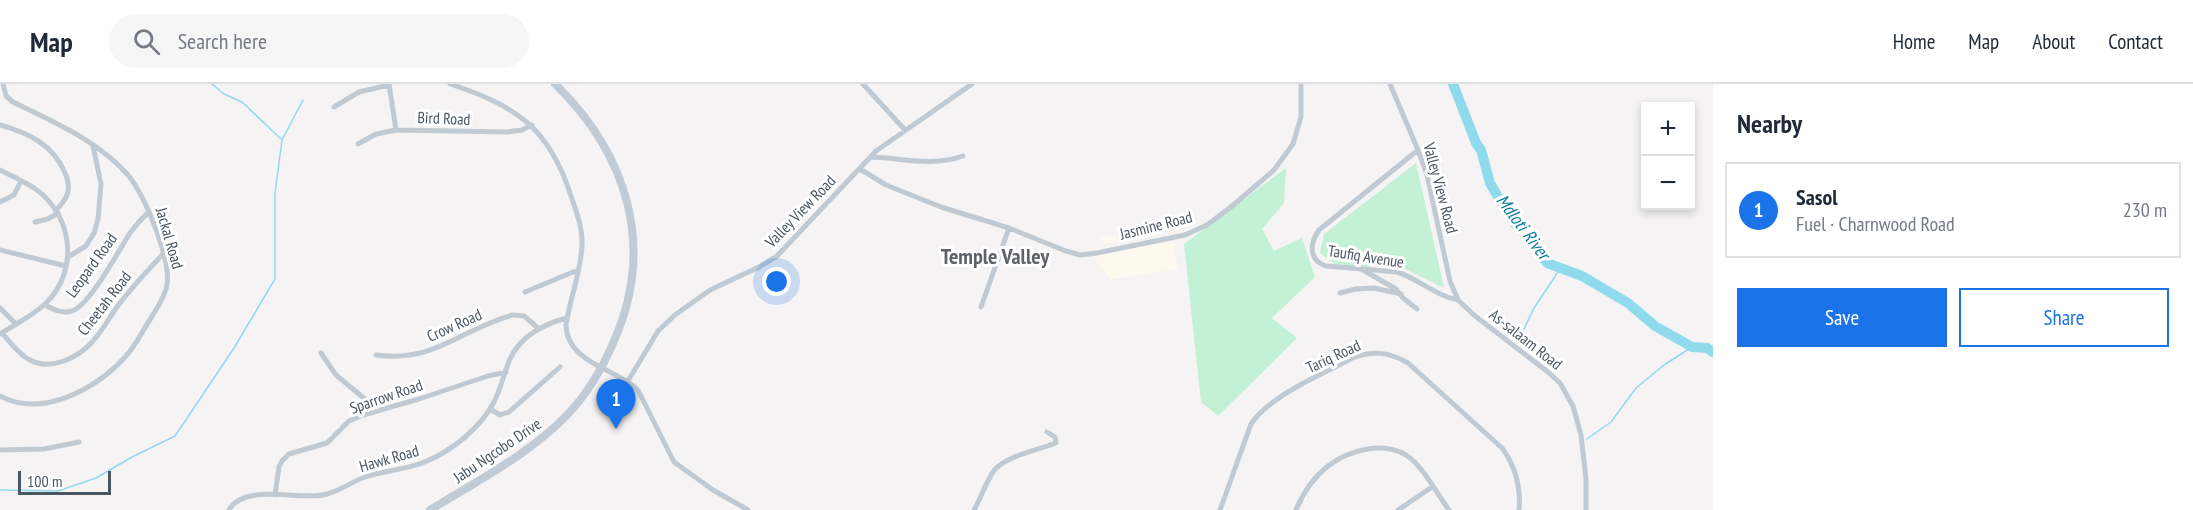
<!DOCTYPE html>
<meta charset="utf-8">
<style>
body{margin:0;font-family:"PT Sans Narrow",sans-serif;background:#f6f6f7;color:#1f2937}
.controls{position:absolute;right:18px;top:18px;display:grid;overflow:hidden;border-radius:0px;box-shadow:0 3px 9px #0003}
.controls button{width:54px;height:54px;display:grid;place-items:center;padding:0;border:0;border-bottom:2px solid #e0e1e3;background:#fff;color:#1f2937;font:30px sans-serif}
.scale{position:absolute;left:18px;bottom:15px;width:93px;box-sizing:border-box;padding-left:6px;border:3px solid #4a5661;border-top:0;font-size:16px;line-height:21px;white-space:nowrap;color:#4a5661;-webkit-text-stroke:4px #fff;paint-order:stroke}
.you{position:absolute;left:777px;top:198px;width:21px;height:21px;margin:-15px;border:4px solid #fff;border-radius:50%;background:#1a73e8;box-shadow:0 0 0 9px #1a73e833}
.badge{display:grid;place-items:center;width:39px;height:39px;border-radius:50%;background:#1a73e8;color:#fff;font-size:20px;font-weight:700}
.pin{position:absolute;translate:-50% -50px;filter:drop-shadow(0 2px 3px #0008)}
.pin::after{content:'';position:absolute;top:32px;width:21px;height:18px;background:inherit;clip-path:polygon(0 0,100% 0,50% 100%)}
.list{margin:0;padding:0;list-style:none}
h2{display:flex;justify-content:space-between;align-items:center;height:78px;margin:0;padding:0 24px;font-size:26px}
h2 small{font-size:20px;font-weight:400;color:#747a83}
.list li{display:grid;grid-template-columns:39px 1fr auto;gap:18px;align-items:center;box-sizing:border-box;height:96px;margin:0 12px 12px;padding:0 12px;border:2px solid #e0e1e3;border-radius:0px}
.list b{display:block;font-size:22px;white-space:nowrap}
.list p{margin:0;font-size:20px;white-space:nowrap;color:#747a83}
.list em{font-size:20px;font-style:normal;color:#747a83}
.actions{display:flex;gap:12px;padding:18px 24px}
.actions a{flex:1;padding:14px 0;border:2px solid #1a73e8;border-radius:0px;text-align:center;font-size:21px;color:#1a73e8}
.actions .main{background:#1a73e8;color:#fff}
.icon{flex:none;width:33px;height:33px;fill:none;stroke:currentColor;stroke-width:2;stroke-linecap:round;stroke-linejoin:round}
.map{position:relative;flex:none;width:1713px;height:426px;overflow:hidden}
header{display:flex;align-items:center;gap:36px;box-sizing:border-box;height:84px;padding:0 30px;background:#fff;border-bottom:2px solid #e0e1e3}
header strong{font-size:28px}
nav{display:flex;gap:33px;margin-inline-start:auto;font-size:21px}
.search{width:420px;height:54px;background:#f6f6f7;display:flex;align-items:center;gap:15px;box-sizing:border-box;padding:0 21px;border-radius:33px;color:#747a83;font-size:22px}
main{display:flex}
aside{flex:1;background:#fff}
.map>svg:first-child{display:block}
.commercial{fill:#fdf9ef}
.green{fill:#c3f1d5}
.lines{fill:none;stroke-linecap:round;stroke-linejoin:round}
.stream{stroke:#90daee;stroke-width:1.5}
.river{stroke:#90daee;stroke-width:10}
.street{stroke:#c1cad2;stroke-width:5}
.secondary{stroke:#c1cbd6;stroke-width:8}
.labels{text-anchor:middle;stroke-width:6;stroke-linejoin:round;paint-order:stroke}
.street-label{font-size:16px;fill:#4a5661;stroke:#fff}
.water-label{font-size:18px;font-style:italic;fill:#0c7c9b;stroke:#fff}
.district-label{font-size:22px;font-weight:bold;fill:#5f6368;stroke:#fff}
</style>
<header>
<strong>Map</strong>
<div class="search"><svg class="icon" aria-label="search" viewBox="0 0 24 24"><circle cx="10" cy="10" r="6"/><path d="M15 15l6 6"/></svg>Search here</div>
<nav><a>Home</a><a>Map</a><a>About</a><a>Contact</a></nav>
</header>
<main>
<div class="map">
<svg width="1713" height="426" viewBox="0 0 1713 426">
<rect width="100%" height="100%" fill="#f5f3f3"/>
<path class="commercial" d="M1161,141V151L1104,160L1100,154Z
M1174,158L1178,185L1110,196L1090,169Z"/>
<path class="green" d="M1416,79L1444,204L1397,181L1340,184L1320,169L1324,150Z
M1286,84L1284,119L1262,145L1274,167L1302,154L1315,193L1272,234L1297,254L1218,332L1201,318L1184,160Z"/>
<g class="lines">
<path class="stream" d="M212,0L224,10L242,18L281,55
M1522,249L1534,224L1560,185
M1587,355L1611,338L1636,304L1664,281L1692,263
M0,406L58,407L96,394L132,373L175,352L234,264L275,195V109L282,56L303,16"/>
<path class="river" d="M1453,0L1476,59L1481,66L1490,99L1505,125L1517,142L1526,149L1547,179L1582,192L1628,219L1655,242L1692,263L1707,264L1713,268"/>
<path class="street" d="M389,0L396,46
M450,0C516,22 549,43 571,112C576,127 583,144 582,161C581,188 570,214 566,241C567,279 615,284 638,306L674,378L713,406L748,426
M863,0L905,46
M1390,0L1418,66L1427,91L1450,197L1458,216L1475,232L1548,288L1560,299L1573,322L1581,351L1586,395V426
M334,23L359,8L389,1
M0,41C28,49 53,60 65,89C72,105 68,114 56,126
M358,60L376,50L396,46L507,48L522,46L532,41
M1418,66L1319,146C1310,159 1308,176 1326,182L1397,188C1419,195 1436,212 1458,216
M871,73C902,74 933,83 963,72
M860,85L886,101L941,123L1009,144L1066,167L1080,171L1097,169L1185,151L1207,141L1231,123L1274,86L1293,60L1301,33V0
M0,86C12,92 26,98 37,106C73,133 79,187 46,219C33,232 15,240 0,250
M0,118L14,111L21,97
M35,138L48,135L58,129
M0,166L66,182
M68,173L86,162L94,149L98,135L101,100L93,62
M1363,186L1396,205L1403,214L1417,225
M525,208L578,186
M1340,209L1356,205L1374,204L1401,210
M45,221C53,225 62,230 72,227C90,221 119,166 130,149C136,141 142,134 149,128
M981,223L1009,144
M0,224L16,240
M2,249C10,258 17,268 28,275C50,288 78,274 93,257C103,246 109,234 117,223C131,204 147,187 163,170
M321,269L336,291L365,315L371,328
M376,271C436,279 460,245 513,231L524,232L538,244
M628,297L658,247L675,231L710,206L759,183L777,172L876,67L972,0
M0,312C43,335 97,304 126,272C136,261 143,246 151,234C157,224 165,213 167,201C171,174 145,112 128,91C97,56 53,38 13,18L6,12L3,0
M490,325L500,331L509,328L560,283
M0,366L44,365L79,358
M275,411L279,383L282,377L289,370L327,359L349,337L363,331L419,315L488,292L506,288
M229,426C244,399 297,416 323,411C339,408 351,398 365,393C385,386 407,386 427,377C453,366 481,343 494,318C501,304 504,289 510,275C521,251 544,240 567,234
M974,426C981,414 985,400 993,388C1004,372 1038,366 1056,359L1055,353L1047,348
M1220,426L1251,340C1272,310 1320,292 1352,274C1373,266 1389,268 1408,279L1502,364C1516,383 1521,403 1519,426
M1296,426C1303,409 1314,393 1328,382C1349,366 1383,357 1406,371C1423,382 1437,410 1449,426
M1398,426L1432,403"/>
<path class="secondary" d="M430,426C477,397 530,370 568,330C588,309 603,283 614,257C656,162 627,70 555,0"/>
</g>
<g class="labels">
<g class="street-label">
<text transform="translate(444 34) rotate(2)" y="6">Bird Road</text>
<text transform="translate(1441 104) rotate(75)" y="6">Valley View Road</text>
<text transform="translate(800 127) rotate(-46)" y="6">Valley View Road</text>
<text transform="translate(1156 141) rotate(-14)" y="6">Jasmine Road</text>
<text transform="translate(170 154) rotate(74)" y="6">Jackal Road</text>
<text transform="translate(1366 172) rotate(9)" y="6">Taufiq Avenue</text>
<text transform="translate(91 181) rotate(-54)" y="6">Leopard Road</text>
<text transform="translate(104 219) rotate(-52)" y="6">Cheetah Road</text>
<text transform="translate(454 241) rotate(-24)" y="6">Crow Road</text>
<text transform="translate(1526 255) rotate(38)" y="6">As-salaam Road</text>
<text transform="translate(1333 272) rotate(-25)" y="6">Tariq Road</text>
<text transform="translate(386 312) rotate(-19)" y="6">Sparrow Road</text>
<text transform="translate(497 366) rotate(-34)" y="6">Jabu Ngcobo Drive</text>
<text transform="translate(389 374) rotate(-16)" y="6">Hawk Road</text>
</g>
<g class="water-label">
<text transform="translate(1523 143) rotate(53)" y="6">Mdloti River</text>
</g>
<g class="district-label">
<text x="995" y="180">Temple Valley</text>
</g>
</g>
</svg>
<div class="controls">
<button>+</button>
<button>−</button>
</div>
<div class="scale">100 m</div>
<div class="you"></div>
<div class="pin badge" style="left:616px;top:345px">1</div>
</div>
<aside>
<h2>Nearby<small></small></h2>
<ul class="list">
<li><span class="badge">1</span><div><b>Sasol</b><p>Fuel · Charnwood Road</p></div><em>230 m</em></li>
</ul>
<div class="actions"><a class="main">Save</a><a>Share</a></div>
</aside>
</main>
